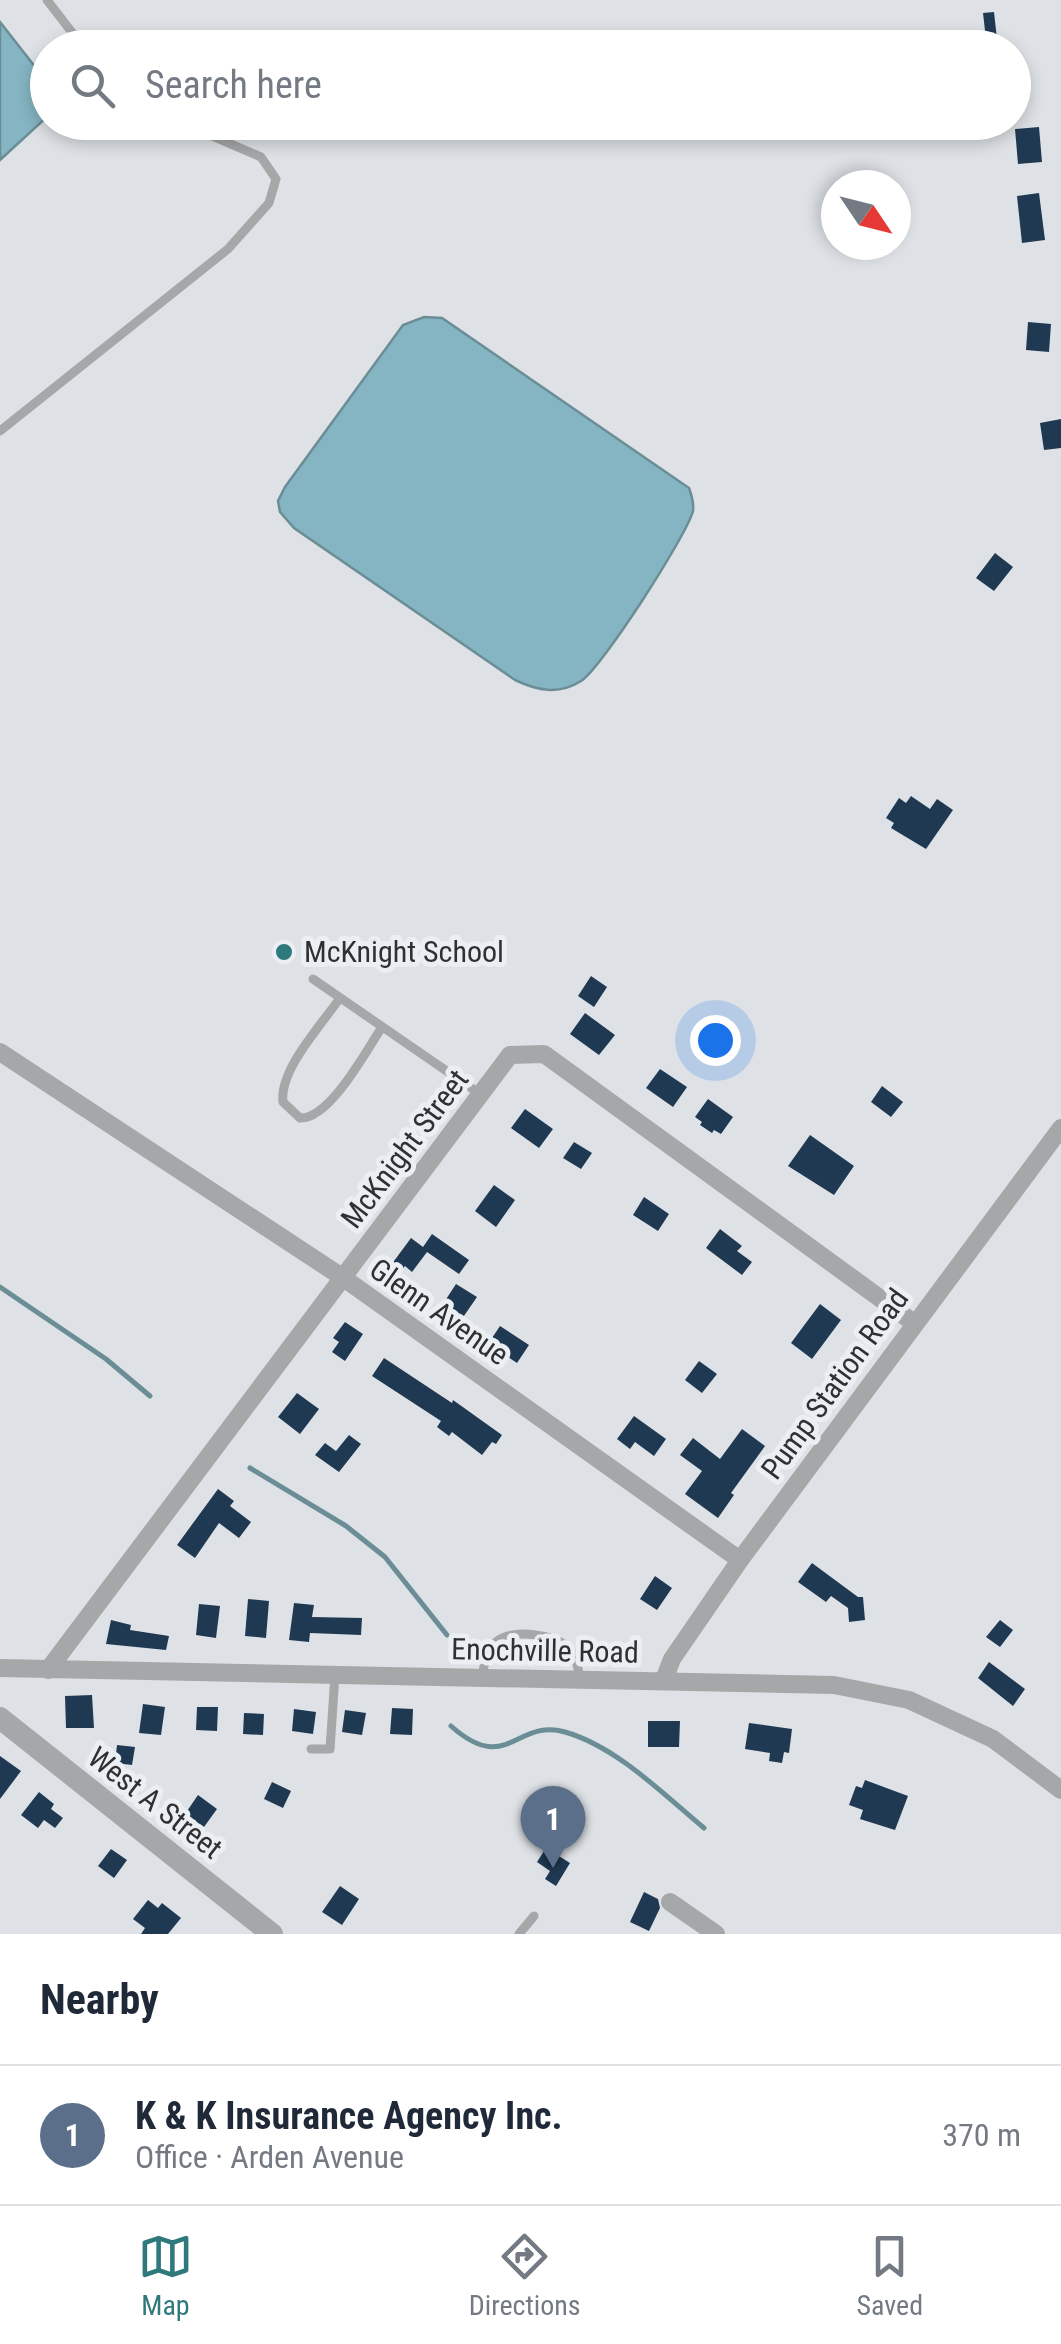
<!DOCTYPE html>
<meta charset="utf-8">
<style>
body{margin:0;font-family:"Roboto Condensed",sans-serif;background:#f6f6f7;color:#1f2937}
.compass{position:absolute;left:821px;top:170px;width:90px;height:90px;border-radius:50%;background:#fff;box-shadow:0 5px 15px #0003;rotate:125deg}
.you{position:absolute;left:715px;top:1040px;width:35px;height:35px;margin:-25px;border:8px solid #fff;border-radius:50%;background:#1a73e8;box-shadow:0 0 0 15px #1a73e833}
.badge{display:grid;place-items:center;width:65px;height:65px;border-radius:50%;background:#2f787b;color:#fff;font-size:32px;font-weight:700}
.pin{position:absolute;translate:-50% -82px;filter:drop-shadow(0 2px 5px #0008)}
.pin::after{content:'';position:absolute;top:52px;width:35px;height:30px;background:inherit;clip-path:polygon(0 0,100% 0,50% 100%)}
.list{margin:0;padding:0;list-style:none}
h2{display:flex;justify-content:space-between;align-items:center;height:130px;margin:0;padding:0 40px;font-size:42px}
h2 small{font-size:32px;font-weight:400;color:#747a83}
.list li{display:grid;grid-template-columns:65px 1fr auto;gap:30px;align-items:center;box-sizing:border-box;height:140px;padding:0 40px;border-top:2px solid #e0e1e3}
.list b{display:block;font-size:38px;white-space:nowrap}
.list p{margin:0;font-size:32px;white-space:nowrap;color:#747a83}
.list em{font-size:32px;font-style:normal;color:#747a83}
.icon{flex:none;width:55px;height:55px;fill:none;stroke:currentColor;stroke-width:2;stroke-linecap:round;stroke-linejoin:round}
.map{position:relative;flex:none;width:1061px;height:1934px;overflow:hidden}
.search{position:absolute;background:#fff;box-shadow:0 5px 15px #0003;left:30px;right:30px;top:30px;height:110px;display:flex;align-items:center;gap:25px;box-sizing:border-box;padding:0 35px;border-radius:55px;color:#747a83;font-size:38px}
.sheet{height:270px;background:#fff}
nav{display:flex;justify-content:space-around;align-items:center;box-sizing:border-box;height:140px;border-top:2px solid #e0e1e3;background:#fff;font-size:28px;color:#747a83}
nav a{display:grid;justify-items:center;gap:5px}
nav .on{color:#2f787b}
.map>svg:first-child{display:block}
.water{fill:#85b5c2;stroke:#6b8d96;stroke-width:2.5}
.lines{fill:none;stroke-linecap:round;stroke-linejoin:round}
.stream{stroke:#6b8d96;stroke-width:5}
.building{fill:#203953}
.service{stroke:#a5a8a8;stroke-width:9}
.minor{stroke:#a5a8a8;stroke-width:18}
.tertiary{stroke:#a5a8a8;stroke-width:22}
.poi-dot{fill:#2f787b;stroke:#ebeff3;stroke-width:4}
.labels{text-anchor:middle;stroke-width:10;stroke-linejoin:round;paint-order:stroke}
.poi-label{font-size:30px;fill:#2f3031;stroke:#ebeff3;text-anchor:start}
.street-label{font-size:30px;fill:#2f3031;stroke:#ebeff3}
</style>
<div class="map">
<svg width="1061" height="1934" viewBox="0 0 1061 1934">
<rect width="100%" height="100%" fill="#dee2e6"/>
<path class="water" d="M0,22L47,82L48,116L0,160Z
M424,317L442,318L689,488C692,496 694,503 693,511C687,535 601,669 581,681C559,695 538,691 515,680L294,528L280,512L278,501L285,487L403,325Z"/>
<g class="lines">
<path class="stream" d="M0,1287L106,1359L150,1396
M250,1468L346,1526L385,1557L447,1635
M451,1726C507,1776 516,1718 565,1732C617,1747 663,1794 704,1828"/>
</g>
<path class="building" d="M994,12L998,48H987L983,13Z
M1039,127L1042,162L1018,164L1015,129Z
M1039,193L1045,240L1022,243L1017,196Z
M1028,322L1051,324L1049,352L1026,350Z
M1061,419V448L1044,450L1040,423Z
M995,553L1013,567L994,591L976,578Z
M911,796L930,809L937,799L953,810L926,849L891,828L894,823L886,818L899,798L906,803Z
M591,976L607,987L594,1007L578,996Z
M585,1013L615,1035L599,1055L570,1034Z
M660,1069L687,1087L673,1107L646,1088Z
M882,1086L903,1102L891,1117L871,1102Z
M708,1099L733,1117L721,1134L714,1130L712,1133L700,1125L702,1122L695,1117Z
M525,1109L553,1129L539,1148L511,1128Z
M810,1135L854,1166L834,1195L788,1166Z
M574,1142L592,1153L581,1169L563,1158Z
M494,1185L515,1200L496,1227L475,1211Z
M644,1197L669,1214L658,1231L633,1215Z
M720,1229L742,1246L737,1251L752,1262L742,1275L706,1248Z
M432,1234L469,1260L459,1274L427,1252L412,1272L405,1266L386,1291L377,1284L411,1238L423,1247Z
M456,1284L477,1297L457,1326L437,1313Z
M820,1304L841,1320L812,1359L791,1343Z
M345,1322L363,1334L345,1361L332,1352L339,1342L333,1338Z
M500,1326L529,1345L517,1363L488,1344Z
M384,1358L452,1403L453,1400L502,1435L496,1444L492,1442L482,1455L452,1432L449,1436L437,1427L441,1421L372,1376Z
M699,1361L717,1374L702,1393L685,1380Z
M297,1393L319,1409L300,1434L278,1417Z
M634,1416L666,1439L654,1456L635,1442L630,1449L617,1439Z
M742,1429L765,1446L731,1493L734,1495L718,1518L685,1494L702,1471L680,1455L693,1438L720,1459Z
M349,1435L361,1444L339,1472L315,1455L325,1443L336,1451Z
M218,1489L234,1501L230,1506L251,1522L239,1538L219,1523L195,1558L177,1545Z
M812,1563L858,1597H863L865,1620L849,1622L848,1608L831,1596L826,1602L798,1582Z
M655,1576L672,1588L657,1610L640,1599Z
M248,1599L269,1601L266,1638L245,1636Z
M294,1603L314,1605L312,1617L362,1618L361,1635L310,1633L309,1642L289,1640Z
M199,1604L220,1606L216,1638L196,1635Z
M111,1620L131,1625L130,1630L169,1636L166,1650L106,1644Z
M1000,1620L1013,1630L1000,1647L986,1637Z
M989,1662L1025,1689L1013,1706L978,1678Z
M92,1695L94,1728H66L65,1696Z
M143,1704L165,1707L161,1735L139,1733Z
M197,1707H218L217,1731L196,1730Z
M392,1708L413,1709L412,1735L390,1734Z
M294,1709L316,1712L313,1734L292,1731Z
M345,1710L366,1713L362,1735L342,1732Z
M244,1713L264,1714L263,1735L243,1734Z
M648,1721H680L679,1747H648Z
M749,1723L792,1729L789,1753L784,1752L782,1763L769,1761L770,1753L745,1749Z
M117,1745L135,1747L132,1765L115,1763Z
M0,1756L21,1771L0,1799Z
M865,1780L908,1796L895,1830L860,1819L863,1810L849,1805L856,1786L862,1788Z
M272,1782L291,1791L283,1808L264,1799Z
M39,1792L54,1804L51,1809L63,1818L55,1828L44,1820L38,1828L21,1815Z
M198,1795L217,1809L204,1827L185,1814Z
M546,1848L570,1863L556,1886L545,1879L550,1871L537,1862Z
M111,1849L127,1860L114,1878L98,1866Z
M340,1886L359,1899L342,1925L322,1912Z
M644,1892L658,1899L660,1908L649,1931L630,1922Z
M148,1900L158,1908L162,1903L181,1918L168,1934H141L145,1928L133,1919Z"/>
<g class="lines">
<path class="service" d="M47,0L84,48
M0,431L228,249L269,203L276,179L261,157L180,122
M313,979L480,1094
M340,998C322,1024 279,1070 283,1102L300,1118C330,1119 366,1051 382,1027
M482,1678C484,1664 486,1651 496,1642C513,1628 555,1634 570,1649C577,1657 578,1669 580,1679
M311,1749H330L335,1675
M519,1934L534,1916"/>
<path class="minor" d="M0,1052L342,1277L740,1560
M0,1668L834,1685L909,1700L993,1739L1061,1790
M48,1670L510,1055L544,1054L914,1323
M664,1680L672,1659L740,1560L1061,1128
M670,1902L716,1934"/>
<path class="tertiary" d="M0,1718L272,1934"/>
</g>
<circle class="poi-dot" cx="284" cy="952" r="10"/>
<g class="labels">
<g class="poi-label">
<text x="304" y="962">McKnight School</text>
</g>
<g class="street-label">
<text transform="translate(405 1149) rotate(-53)" y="10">McKnight Street</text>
<text transform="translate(439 1312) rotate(35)" y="10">Glenn Avenue</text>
<text transform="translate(835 1384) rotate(-54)" y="10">Pump Station Road</text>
<text transform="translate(545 1651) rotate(1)" y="10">Enochville Road</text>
<text transform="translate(155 1803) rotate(38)" y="10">West A Street</text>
</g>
</g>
</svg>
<svg class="compass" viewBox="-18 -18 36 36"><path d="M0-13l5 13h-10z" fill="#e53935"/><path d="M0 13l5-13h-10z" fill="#747a83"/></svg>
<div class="you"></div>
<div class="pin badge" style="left:553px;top:1868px;background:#5c6f8a">1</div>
<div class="search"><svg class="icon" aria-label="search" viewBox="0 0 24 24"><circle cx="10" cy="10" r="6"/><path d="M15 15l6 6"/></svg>Search here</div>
</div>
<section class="sheet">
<h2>Nearby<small></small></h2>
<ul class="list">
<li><span class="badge" style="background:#5c6f8a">1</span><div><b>K &amp; K Insurance Agency Inc.</b><p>Office · Arden Avenue</p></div><em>370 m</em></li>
</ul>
</section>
<nav>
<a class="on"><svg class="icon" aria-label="map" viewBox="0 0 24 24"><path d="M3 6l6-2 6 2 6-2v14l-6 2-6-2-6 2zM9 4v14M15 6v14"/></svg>Map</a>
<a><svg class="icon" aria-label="directions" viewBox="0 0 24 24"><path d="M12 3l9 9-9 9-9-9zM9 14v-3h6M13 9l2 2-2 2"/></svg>Directions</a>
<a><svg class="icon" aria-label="saved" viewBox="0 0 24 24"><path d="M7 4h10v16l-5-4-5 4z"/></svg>Saved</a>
</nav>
